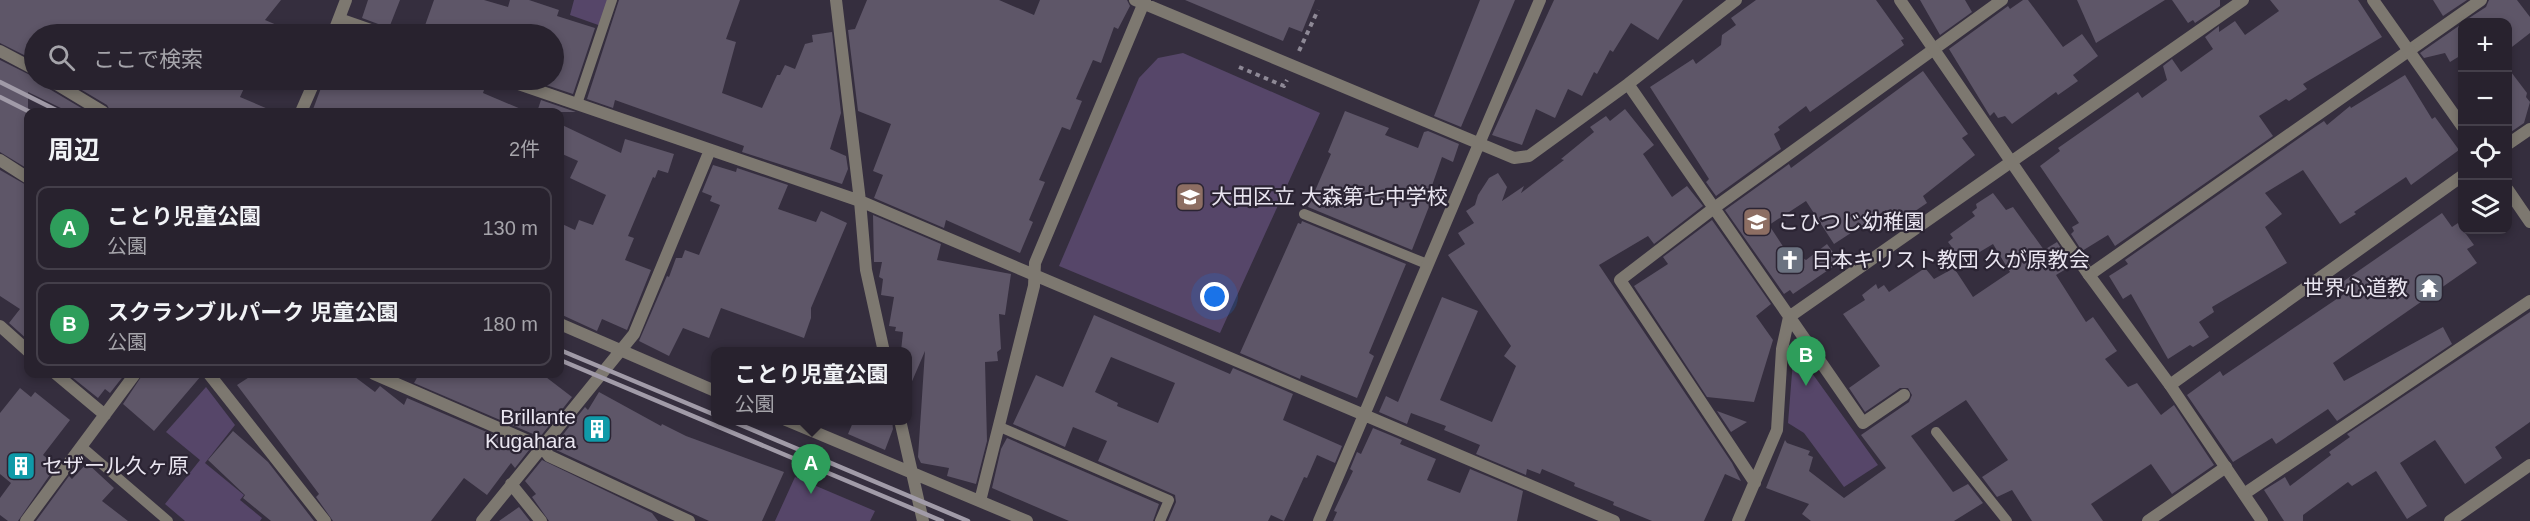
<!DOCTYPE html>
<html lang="ja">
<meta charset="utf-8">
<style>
body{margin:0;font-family:Arial,"Noto Sans JP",sans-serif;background:#302a36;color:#f1f3f6}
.controls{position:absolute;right:18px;top:18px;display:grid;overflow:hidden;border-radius:12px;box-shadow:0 3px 9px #0003}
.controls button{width:54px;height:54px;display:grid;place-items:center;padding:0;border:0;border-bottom:2px solid #443f4a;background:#28222e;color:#f1f3f6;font:30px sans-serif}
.you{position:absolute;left:1215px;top:297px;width:21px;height:21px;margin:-15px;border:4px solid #fff;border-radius:50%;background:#1a73e8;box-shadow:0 0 0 9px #1a73e833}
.badge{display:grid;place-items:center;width:39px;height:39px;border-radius:50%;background:#ea580c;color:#fff;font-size:20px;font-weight:700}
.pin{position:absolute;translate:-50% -50px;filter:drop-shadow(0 2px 3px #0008)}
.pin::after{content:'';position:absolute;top:32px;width:21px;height:18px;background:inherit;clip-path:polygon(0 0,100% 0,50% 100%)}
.popup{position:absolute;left:711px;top:347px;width:201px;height:78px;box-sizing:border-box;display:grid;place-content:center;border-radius:12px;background:#28222e;filter:drop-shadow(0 2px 4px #0005);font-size:20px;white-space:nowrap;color:#a5a4aa}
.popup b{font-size:22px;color:#f1f3f6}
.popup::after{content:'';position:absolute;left:50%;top:100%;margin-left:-12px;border:12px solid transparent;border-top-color:#28222e}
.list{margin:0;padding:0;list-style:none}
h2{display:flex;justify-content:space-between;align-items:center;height:78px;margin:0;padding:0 24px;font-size:26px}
h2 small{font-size:20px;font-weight:400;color:#a5a4aa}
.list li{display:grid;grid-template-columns:39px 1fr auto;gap:18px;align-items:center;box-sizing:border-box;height:84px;margin:0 12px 12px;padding:0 12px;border:2px solid #443f4a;border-radius:12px}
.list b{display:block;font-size:22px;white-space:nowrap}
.list p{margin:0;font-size:20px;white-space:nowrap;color:#a5a4aa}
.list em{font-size:20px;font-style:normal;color:#a5a4aa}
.icon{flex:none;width:33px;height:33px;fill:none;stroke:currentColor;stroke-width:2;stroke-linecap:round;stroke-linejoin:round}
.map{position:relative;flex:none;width:2530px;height:521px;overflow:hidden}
.search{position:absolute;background:#28222e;box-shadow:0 3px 9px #0003;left:24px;top:24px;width:540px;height:66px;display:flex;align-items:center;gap:15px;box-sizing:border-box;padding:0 21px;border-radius:33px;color:#a5a4aa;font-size:22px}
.panel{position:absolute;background:#28222e;box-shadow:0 3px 9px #0003;left:24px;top:108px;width:540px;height:270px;border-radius:12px}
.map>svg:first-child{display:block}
.green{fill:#564669}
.building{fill:#5e5668;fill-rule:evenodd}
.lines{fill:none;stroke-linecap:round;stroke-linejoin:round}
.path{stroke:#8e8996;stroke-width:4;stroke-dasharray:4.5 4.5;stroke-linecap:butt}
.service{stroke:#7d7870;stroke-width:10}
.minor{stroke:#7d7870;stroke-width:12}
.tertiary{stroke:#7d7870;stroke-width:12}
.rail{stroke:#a19ba8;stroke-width:4.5}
.labels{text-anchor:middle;stroke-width:4.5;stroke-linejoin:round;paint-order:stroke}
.poi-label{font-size:21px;fill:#e9e5f0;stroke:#2b2433;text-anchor:start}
</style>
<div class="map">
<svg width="2530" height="521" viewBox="0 0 2530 521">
<rect width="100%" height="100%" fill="#352e3e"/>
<path class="green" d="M574,0H612L604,27L570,15Z
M1183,53L1320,113L1220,333L1059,266L1139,78L1158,58Z
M1794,348L1878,465L1844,487L1804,433L1788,423Z
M206,387L235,425L205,463L244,495L240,500L262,518L260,521H185L165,504L200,460L166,432Z
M795,477L875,511L870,521H775Z"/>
<path class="building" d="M0,0H281L265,20L298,34H34V60L0,43Z
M368,0H400L389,28L362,18Z
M434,0H484L508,7L510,0H529L559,10L557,16L595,28L573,94L546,85L547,80H554V34H422Z
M619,0H740L726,39L736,42L722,93L762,108L777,75H780L785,65L795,69L805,44L813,42L812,35L832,32L841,113L830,149L846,156L848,169L842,184L742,152L744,146L615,100L613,108L587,99Z
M867,0H999L1034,15L1040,0H1127L1130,6L1118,29L1114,27L1101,63L1093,60L1076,99L1082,101L1070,130L1062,127L1039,180L1045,182L1029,220L1033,222L1020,253L946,220L944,228L874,198L883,175L873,171L891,124L858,111L848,30L855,29Z
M1185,0H1315L1302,32L1289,27L1283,41Z
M1480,0H1515L1461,127L1434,116Z
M1554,0H1683L1658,40L1631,23L1613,52L1610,50L1597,74L1594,72L1582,96L1568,89L1555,118L1536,109L1522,145L1492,135Z
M1756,0H1876L1904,39L1901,40L1904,45L1810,112L1806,106L1778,127L1780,130L1774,134L1781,149L1716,196L1706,182L1709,179L1650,87L1693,59L1696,64L1721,45L1722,35L1736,25L1731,18Z
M1920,0H1965L1972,12L1940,35Z
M2023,0H2028L2063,47L2082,34L2098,56L2073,75L2078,81L2058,95L2056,92L2012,124L2005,116L1998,118L1994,112L1990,116L1949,49L2008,6L2010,9Z
M2077,0H2165L2096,43Z
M2172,0H2220V6L2195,23L2193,20L2188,23Z
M2270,0H2358L2382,37L2303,84L2307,89L2289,101L2286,99L2259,116L2273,136L2115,246L2108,235L2082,251L2071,234L2074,231L2072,227L2079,223L2040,166L2060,151L2058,148L2138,92L2142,98L2167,80L2163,66L2172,59L2181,72L2213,49L2205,37L2219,26V32L2235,21L2245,35L2279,11Z
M2433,0H2467L2443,16Z
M2489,0H2517L2530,17V33L2508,50V22H2463L2486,7Z
M2463,23V54L2450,62L2445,53L2424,58L2420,53Z
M0,60L34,77V80H42L46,87L88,112H69L28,92V169L0,152Z
M2508,68L2527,93L2526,97L2530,102L2524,123L2508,134Z
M1923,71L1968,134L1962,138L1975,155L1923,196L1927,203L1896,224L1886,210L1834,244L1806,201L1769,225L1794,263L1803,258L1806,260L1827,244L1840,262L1793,294L1790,290L1784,294L1725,210L1789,164L1791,168Z
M2405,75L2432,119L2435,117L2459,150L2411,185L2406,177L2354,212L2356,214L2340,224L2303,170L2265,193L2282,214L2265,227L2287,263L2212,307L2214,312L2199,322L2209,337L2193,347L2190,345L2168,359L2131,294L2123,299L2109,276L2128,264L2125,260L2315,127L2324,121L2327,125L2350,106L2351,108Z
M65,80H230L245,86L240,97L275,112H111L107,105Z
M324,80H462L484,90L483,93L528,112H312Z
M541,100L576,112H537Z
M1625,109L1654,145L1643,154L1672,197L1687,186L1703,206L1654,244L1648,236L1599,265L1732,463L1741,481L1725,474L1704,521H1652L1613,505L1614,502L1574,486L1575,483L1542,469L1540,474L1527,469L1526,475L1476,454L1480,445L1444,430L1446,426L1411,413L1407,424L1379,412L1386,396L1398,402L1442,297L1478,311L1440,400L1492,422L1516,366L1504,356L1511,346L1448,255L1465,244L1458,233L1474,223L1466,211L1475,205L1478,195L1489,178L1498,173L1507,187L1502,201L1524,186L1521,193L1564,160L1561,159L1594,132L1590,127L1606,116L1610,121Z
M1345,111L1389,128L1385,135L1418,148L1424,132L1428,131L1459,144L1453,162L1442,157L1428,197L1432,199L1412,250L1308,207L1331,154L1328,152Z
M560,124L621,153L625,139L674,154L668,173L658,170L655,178L653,177L628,236L634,238L625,260L651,270L627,330L602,319L597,331L560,314V223L575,230L579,220L593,225L606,195L570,178L578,161L560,153Z
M713,165L736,172L737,168L788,185L778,209L816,222L821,211L847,223L811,308V318L804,338L721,308L709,338L683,328L669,356L639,341L667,276L669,277L676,258H682L685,250L699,255L720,205L710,201L712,196L702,192Z
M0,170L28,186V340L9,323L20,309L0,296Z
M1993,193L2006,210L2013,207L2044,250L2057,242L2068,259L2062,262L2066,269L2056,275L2086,322L2093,317L2117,351L2105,359L2128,387L2137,383L2161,415L2174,405L2214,465L2172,494L2151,464L2091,504L2103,521H2032L2012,490L1997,497L1982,477L2008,460L1966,400L1911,436L1953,492L1968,484L1983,503L1954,521H1811L1802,514L1809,504L1766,488L1785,440L1787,443L1810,451L1808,455L1813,457L1809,471L1844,498L1886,468L1861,435L1909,402L1912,395L1908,388H1900L1865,412L1849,388L1880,366L1843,314L1865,300L1862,295L1876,284L1878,289L1884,285L1889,292L1925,268L1934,279L1954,268L1973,297L2010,272L1993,244L1963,262L1948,242L1953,238L1950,234L1975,216L1972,212L1977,208L1976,204Z
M2442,213L2452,227L2458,223L2474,245L2467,249L2477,263L2333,363L2344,381L2443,327L2452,344L2337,421L2328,409L2276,444L2272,438L2233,462L2187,395L2220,371L2223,376L2347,292L2341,283Z
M873,215L941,244L937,260L1011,274L1005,315L999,314L1001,349L997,352L998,361L985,362L987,441L976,484L947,476L949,468L921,463L918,457L925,351L907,393V351H901L903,332L895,331L896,327L889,326L894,297L881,295L883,279L879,277L882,262H874Z
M1712,220L1771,304L1756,316L1773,340L1754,402L1707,397L1634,286L1668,264L1663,257Z
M1302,221L1406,264L1369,353L1374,356L1357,398L1301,375L1300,379L1240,353L1298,223L1301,224Z
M2530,312V422L2495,447L2502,458L2465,484L2435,440L2400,463L2427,506L2407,519L2376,471L2352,486L2348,482L2303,515V521H2284L2264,490L2285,477L2290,486L2331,455L2329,452L2350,437L2347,434Z
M1094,315L1230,374L1233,368L1293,394L1283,420L1342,446L1335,463L1317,455L1307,478L1304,477L1284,521L1271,515L1268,521H1168L1176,502L1175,495L1098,461L1107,441L1073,427L1065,447L1013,424L1036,375L1063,387ZM1111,357L1175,383L1158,423L1117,406L1118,403L1095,392Z
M68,374H125L110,393L105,389L98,398Z
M143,374H201V376L154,431L123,404Z
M254,374H351L375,392L380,386L404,405L407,398L529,450L515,468L511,463L487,495L464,478L431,521H333L316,497L319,494L237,385Z
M419,374H542L572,397L540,437L414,383Z
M20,388L31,397L35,392L70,420L43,455L56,466L18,521H8L0,515V498L11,483L0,474V413Z
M599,392L661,426L662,424L686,436L784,472L762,521H709L554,449L553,447L585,407L588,410Z
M1717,411L1747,422L1731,432Z
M854,420H892L893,429L885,450L848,434Z
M1373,428L1402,440L1400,444L1436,459L1427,480L1460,493L1470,469L1523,491L1517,521H1333L1337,512L1334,511L1353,471L1350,469L1357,452L1361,454Z
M233,431L268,462L314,521H271L243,498L245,495L208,460Z
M1007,438L1159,504L1153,521H1069L992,488L1001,449Z
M542,460L652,513L658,521H549L532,497L536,494L525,481Z
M87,463L114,488L102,501L128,521H36L69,476L72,479Z
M519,507L530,521H499Z"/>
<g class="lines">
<path class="path" d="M1299,51L1318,10
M1239,67L1284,86L1287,80"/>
<path class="service" d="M577,104L612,0
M1304,214L1427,264
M1000,427L1169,500L1160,521
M1936,432L2007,521
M82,447L168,521"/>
<path class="minor" d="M836,0L860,201L866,270L884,352
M1135,0L1514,158L1529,156L1628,84L1736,0
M339,19L382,34
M333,34L346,0
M0,51L34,69
M50,80L103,112
M507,80L860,201L1614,521
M1628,84L1863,423L1904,395
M301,112L315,80
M2508,144L2530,129
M0,160L28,178
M2089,275L2481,0
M560,324L715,391
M0,326L28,351
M56,374L105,415
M209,374L325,521
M374,374L542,447L549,456L689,521
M2170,385L2462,176
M786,420L1027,521
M900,420L923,521
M1755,483L1620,280L1714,208L2002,0
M511,484L541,521
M2244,494L2530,301
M980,501L1034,286L1035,263L1145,0
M26,521L135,374
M482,521L634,334L710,150
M1319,521L1540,0
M1738,521L1777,430L1782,349L1789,317L2243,0
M2148,521L2226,467
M2450,521L2530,465"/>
<path class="tertiary" d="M1900,0L2089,275L2170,385L2262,521
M2373,0L2462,126
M2508,190L2530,222"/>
<path class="rail" d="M0,82L60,112
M0,97L30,112
M560,350L715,415
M560,360L942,521
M729,420L968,521"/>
</g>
<defs>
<g id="school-square" transform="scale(1.5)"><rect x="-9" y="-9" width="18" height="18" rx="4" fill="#8d6e63" stroke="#2b2433"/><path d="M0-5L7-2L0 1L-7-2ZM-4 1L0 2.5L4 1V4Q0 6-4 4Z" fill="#fff"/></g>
<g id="church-square" transform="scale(1.5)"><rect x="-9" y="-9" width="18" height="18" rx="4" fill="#6b7280" stroke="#2b2433"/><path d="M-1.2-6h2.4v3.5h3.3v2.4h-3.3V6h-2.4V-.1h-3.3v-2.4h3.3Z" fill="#fff"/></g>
<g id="temple-square" transform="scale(1.5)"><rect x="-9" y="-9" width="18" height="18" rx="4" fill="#6b7280" stroke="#2b2433"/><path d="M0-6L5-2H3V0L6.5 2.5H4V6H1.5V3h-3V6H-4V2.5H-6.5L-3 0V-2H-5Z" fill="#fff"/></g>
<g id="building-square" transform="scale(1.5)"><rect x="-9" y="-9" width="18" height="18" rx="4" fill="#0f9aa8" stroke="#2b2433"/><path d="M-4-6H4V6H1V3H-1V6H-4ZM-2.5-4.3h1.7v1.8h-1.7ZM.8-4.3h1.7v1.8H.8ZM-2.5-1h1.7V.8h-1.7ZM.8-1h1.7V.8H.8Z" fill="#fff"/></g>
</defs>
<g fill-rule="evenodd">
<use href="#school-square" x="1190" y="197"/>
<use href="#school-square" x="1757" y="222"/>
<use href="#church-square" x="1790" y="260"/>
<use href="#temple-square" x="2429" y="288"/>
<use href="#building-square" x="597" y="429"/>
<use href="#building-square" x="21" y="466"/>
</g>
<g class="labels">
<g class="poi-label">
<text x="1211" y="204">大田区立 大森第七中学校</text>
<text x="1778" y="229">こひつじ幼稚園</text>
<text x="1811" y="267">日本キリスト教団 久が原教会</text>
<text x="2408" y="295" text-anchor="end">世界心道教</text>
<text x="576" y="424" text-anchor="end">Brillante<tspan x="576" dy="24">Kugahara</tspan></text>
<text x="42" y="473">セザール久ヶ原</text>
</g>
</g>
</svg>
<div class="controls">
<button>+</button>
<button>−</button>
<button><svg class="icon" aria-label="locate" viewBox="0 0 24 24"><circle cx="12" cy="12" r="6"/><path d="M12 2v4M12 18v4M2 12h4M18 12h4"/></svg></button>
<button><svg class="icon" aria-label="layers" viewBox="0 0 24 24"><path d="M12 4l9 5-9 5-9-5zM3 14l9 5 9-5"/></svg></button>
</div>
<div class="you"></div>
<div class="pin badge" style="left:811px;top:494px;background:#2e9e5b">A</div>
<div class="popup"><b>ことり児童公園</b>公園</div>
<div class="pin badge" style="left:1806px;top:386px;background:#2e9e5b">B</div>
<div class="search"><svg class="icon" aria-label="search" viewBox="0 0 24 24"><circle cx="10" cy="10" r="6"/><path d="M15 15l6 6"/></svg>ここで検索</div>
<section class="panel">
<h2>周辺<small>2件</small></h2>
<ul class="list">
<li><span class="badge" style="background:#2e9e5b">A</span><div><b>ことり児童公園</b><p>公園</p></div><em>130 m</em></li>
<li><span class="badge" style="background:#2e9e5b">B</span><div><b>スクランブルパーク 児童公園</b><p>公園</p></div><em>180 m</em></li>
</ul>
</section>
</div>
